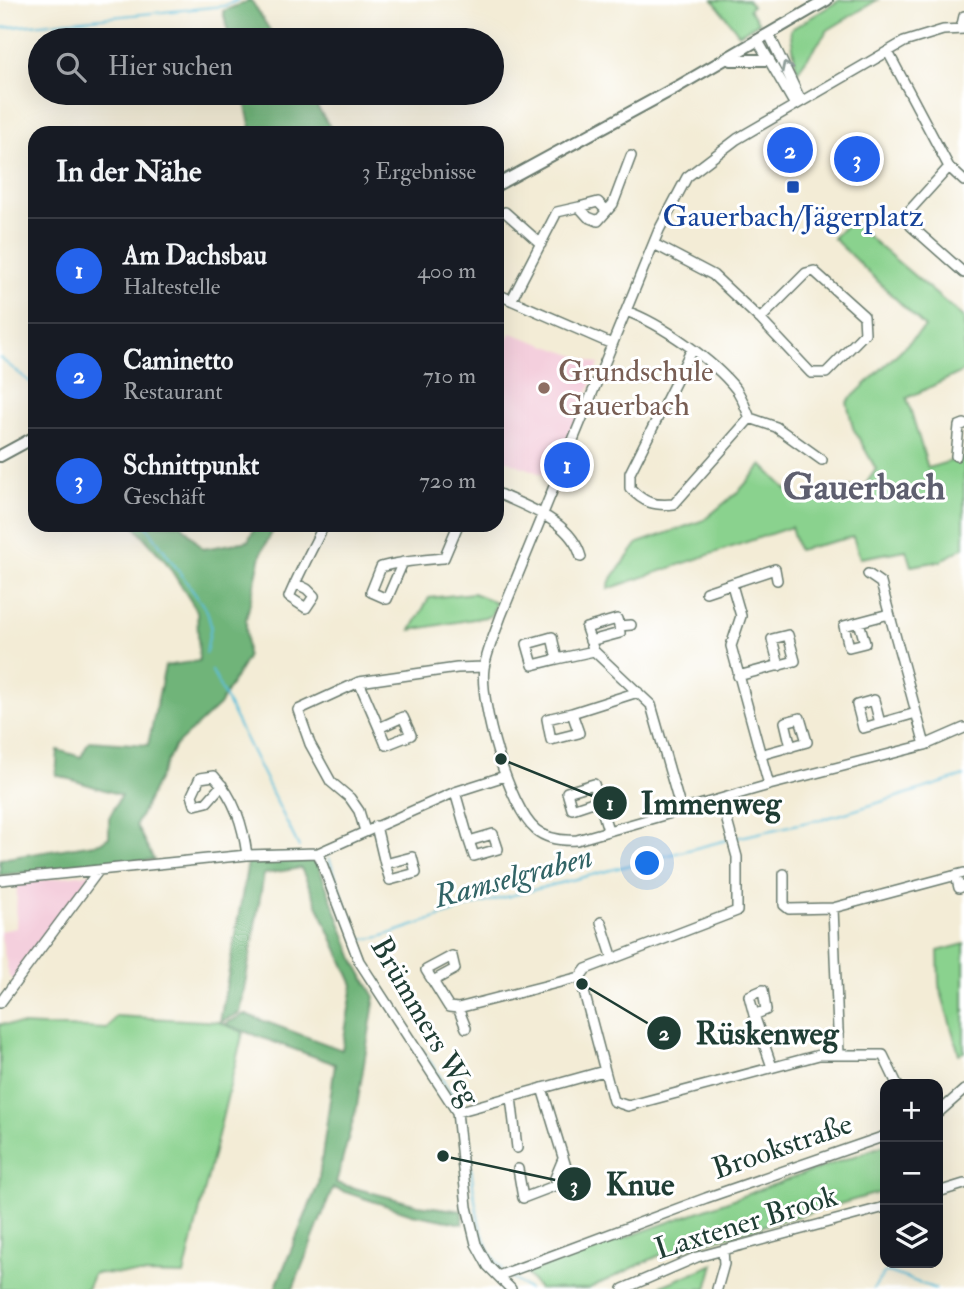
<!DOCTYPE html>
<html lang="de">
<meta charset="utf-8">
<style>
body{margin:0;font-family:"IM FELL Double Pica",serif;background:#20242c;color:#f1f3f6}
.controls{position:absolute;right:21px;bottom:21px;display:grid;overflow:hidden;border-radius:14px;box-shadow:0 7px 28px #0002}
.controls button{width:63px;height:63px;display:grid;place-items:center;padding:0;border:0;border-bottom:2px solid #363941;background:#171b24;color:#f1f3f6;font:35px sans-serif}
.you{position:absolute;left:648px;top:864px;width:24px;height:24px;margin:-18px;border:5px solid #fff;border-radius:50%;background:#1a73e8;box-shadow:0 0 0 10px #1a73e833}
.badge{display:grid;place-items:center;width:46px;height:46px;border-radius:50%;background:#2563eb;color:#fff;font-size:23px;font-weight:700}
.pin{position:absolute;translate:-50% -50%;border:4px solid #fff;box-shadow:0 2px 7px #0006}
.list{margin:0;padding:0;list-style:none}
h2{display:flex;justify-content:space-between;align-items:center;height:91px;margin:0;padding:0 28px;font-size:30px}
h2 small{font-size:23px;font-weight:400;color:#9ea1a6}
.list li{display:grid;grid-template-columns:46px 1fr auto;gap:21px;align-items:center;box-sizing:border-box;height:105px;padding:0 28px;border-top:2px solid #363941}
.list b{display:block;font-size:26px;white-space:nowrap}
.list p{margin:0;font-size:23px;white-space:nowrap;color:#9ea1a6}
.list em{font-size:23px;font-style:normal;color:#9ea1a6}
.icon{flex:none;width:38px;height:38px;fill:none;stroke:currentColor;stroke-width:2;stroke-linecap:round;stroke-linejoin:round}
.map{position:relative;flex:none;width:964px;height:1289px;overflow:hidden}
.search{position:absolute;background:#171b24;box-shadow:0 7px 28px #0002;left:28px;top:28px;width:476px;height:77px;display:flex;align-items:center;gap:18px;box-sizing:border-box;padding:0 24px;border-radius:38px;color:#9ea1a6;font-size:26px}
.panel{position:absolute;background:#171b24;box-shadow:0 7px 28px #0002;left:28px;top:126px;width:476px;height:406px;border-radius:21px}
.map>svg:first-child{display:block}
.built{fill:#f4cfdd}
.green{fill:#8ad28e;stroke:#548861;stroke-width:2}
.forest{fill:#6fb479;stroke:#477856;stroke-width:2}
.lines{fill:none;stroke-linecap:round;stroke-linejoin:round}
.stream{stroke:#5dbfdb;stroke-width:2}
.minor-casing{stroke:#697a6d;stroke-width:12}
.major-casing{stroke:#697a6d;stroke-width:14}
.minor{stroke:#fff;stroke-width:9}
.major{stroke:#fff;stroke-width:10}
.oneway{stroke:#8f9e9a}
.transit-dot{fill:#1a4fb4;stroke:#fff;stroke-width:2.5}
.education-dot{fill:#8d6e63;stroke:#fff;stroke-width:2.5}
.labels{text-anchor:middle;stroke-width:6;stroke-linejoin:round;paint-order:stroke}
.transit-label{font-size:30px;fill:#164399;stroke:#fff}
.education-label{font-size:30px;fill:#785e54;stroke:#fff;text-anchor:start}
.street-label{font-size:30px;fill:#1f3d34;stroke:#fff}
.water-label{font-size:32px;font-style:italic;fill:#326466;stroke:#fff}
.district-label{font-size:37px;font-weight:bold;fill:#5e5f6f;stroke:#fff}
.leader{fill:none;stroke:#1f3d34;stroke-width:2.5}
.callout-dot{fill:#1f3d34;stroke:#fff;stroke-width:2.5}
.mark-label{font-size:21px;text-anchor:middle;font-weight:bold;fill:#fff}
.callout-label{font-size:32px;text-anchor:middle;font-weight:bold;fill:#1f3d34;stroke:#fff;stroke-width:6;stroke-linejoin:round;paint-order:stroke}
</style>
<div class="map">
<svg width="964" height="1289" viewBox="0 0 964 1289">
<rect width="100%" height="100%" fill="#fff"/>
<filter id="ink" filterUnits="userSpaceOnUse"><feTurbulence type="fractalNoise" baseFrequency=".0143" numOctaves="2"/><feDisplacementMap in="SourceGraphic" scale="14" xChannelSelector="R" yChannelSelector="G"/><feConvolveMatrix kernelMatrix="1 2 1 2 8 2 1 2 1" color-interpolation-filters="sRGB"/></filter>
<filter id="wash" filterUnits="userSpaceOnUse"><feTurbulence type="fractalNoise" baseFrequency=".00686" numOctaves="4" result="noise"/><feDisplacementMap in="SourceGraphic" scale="28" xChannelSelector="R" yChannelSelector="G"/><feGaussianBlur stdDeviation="1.57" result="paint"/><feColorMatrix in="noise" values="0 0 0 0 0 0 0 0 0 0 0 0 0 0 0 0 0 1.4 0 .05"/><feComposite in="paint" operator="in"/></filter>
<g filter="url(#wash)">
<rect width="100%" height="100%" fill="#f3ecd6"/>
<path class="built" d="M511,333L599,364L554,479L497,457V361Z
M94,873L14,980L9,977L0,931L16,928L17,883Z"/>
<path class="green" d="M713,0H748L752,6L749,9L759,23L739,34Z
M840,0H877L828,30L797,72L790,30Z
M850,221L964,318V371L907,398L928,468L964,457V547L941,561L911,566L906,550L860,558L853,537L798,550L791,527L608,589L610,581L638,543L704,520L740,490L762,465L801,504L850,487L863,488L876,469L853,428L847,402L925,327L833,238Z
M473,593L496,602L491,616L411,630L429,598Z
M964,944V1052L959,1054L939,985L938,951Z
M116,1016L219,1022L243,1032L184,1275L94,1273L87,1289H0V1024L107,1029Z
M885,1145V1191L658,1256L588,1289H539L526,1273Z
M714,1264L707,1289H654Z"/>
<path class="forest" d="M251,0L276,40H230L223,11Z
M243,93H308L332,130L252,133Z
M133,525H182L203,549L248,541L256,525H276L262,551L246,620L247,658L219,705L174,747L136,825L154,860L0,875V859L100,843L109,837V818L121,795L56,775L58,750L81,757L89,741L148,745L165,666L199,661L197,611L166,562Z
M249,856L315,857L356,964L375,997L357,1106L336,1183L418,1205L462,1211L463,1224L412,1214L333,1188L293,1289H275L318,1185L335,1064L224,1024L245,1014L342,1050L353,985L301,868L264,874L240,1013L220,1022Z"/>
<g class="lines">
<path class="stream" d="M0,28L224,6L238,0
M0,358L35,386
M146,525L207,611L211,626L206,653
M212,671L299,847
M736,838L839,815L964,776
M329,858L363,956L375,978
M358,940L380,937L475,905L727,840
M420,1047L460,1106
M463,1115C476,1161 467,1234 503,1269
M509,1276L528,1289
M873,1289L884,1273L889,1272L936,1289"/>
</g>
</g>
<g filter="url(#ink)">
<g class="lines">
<g class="minor-casing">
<path id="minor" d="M961,29L964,16
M964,29L943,30L904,42L737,139L687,177L659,230L501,616C495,633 487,651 484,668C479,702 509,808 536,830C547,839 562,841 577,840L769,785L925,745L964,728
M769,34L801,101
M758,41L795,105
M888,52L949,167L964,181
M949,167L910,210L907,218L911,226L964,273
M579,207L598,202L605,209
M505,212L541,244
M654,244L713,275L760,319L811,373H826L865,333L864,316L814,271L806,273L760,319
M497,294L612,344
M512,299L557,212L579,207L588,217L598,221L613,204L631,156
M626,311C660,323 713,360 736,389C742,397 746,409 750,418
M692,349L630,473V488C644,503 654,506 674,504L750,418
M750,418L776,427L822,460
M956,456L959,426L964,424
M497,493C529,508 571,521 581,557
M403,562L387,599L371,592L381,567C401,561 422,560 444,558L458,525
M868,574L881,583L925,745
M295,583L307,589L314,596L306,608L289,597C299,573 312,549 324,525
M732,585L741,616L731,646L769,785
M706,592L775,569L777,580
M859,622L865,643L849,647L844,626L889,614
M590,641L620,633L619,626
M594,651L586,628L617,619L619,626L631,625
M557,659L533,665L527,644L552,637L557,659L594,651L651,705L681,810
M738,676L795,661L788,635L772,639L779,666
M359,682L379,728L403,717L411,735L386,745L379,728
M572,713L547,719L551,740L579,733L572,713L638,692
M880,723L874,700L857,705L863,728L916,713
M760,755L807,742L800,718L785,722L791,747
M222,785L207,802L195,805L192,795L200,778L214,776C235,799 243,825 247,855
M455,792L469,841L493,834L498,849L474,856L469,841
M599,800L572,809L567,792L594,784L608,830
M376,826L385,864L412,857L416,873L390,880L385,864
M365,831L359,811L350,798L331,782L310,744L298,710L359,682L457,668L484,667
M318,853L359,961L457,1112L467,1207L476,1244L488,1266L511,1289
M784,874V905L789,909L833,908
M956,875L959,888L964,886
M0,880L247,855L318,853L455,792L505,776
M601,922L613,959
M580,977L613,1101L628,1106L819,1055H883L897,1084
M433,981L455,969L452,956L426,970L449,1007L458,1008L580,977L586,969L737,911V857L721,799
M0,1003L99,870
M458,1008L466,1028
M754,1015L749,996L763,990L766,1010L754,1015L772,1067
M839,1054L833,908L964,873
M511,1097L517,1148
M457,1112L604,1071
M938,1113L964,1090
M518,1169L523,1198L570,1180L542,1088
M559,1184L555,1178L563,1159
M938,1192L964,1184
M498,1276L706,1198L885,1136
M623,1289L697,1257L885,1207
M717,1289L724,1264L723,1250"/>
</g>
<g class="major-casing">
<path id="major" d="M731,60H769
M497,185L677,87L827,0
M0,456L35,437"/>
</g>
<use href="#minor" class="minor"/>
<use href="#major" class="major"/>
</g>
<defs><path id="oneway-chevron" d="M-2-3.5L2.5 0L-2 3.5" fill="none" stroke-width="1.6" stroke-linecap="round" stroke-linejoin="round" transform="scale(1.75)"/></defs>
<use class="oneway" href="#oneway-chevron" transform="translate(786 67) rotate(-116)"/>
</g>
<rect class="transit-dot" x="786" y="180" width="14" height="14" rx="3.5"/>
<circle class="education-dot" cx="544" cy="388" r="7"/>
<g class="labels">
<g class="transit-label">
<text x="793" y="226">Gauerbach/Jägerplatz</text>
</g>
<g class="education-label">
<text x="558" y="381">Grundschule<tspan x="558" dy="34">Gauerbach</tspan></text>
</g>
<g class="street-label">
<text transform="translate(426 1021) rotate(60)" y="10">Brümmers Weg</text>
<text transform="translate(782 1146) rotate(-19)" y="10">Brookstraße</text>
<text transform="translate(746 1222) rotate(-17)" y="10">Laxtener Brook</text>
</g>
<g class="water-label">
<text transform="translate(513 876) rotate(-15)" y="11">Ramselgraben</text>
</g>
<g class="district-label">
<text x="864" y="499">Gauerbach</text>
</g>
</g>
<path class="leader" d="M501 759L610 803M582 984L664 1033M443 1156L574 1184"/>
<g class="callout-dot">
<circle cx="501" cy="759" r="7"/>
<circle cx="582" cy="984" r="7"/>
<circle cx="443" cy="1156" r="7"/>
<circle cx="610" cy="803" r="18"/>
<circle cx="664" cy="1033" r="18"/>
<circle cx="574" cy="1184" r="18"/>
</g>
<g class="mark-label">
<text x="610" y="810">1</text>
<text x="664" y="1040">2</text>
<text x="574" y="1192">3</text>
</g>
<g class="callout-label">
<text x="711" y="814">Immenweg</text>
<text x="767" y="1044">Rüskenweg</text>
<text x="640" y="1195">Knue</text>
</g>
</svg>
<div class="controls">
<button>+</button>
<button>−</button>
<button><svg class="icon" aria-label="layers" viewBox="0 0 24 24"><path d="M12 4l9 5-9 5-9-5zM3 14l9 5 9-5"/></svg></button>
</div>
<div class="you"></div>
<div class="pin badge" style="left:567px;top:465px">1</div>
<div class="pin badge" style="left:790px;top:150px">2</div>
<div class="pin badge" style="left:857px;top:159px">3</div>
<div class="search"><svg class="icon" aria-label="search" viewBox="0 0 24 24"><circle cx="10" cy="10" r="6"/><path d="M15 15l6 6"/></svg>Hier suchen</div>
<section class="panel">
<h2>In der Nähe<small>3 Ergebnisse</small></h2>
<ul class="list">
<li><span class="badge">1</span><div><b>Am Dachsbau</b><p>Haltestelle</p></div><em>400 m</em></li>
<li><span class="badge">2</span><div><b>Caminetto</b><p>Restaurant</p></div><em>710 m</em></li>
<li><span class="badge">3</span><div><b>Schnittpunkt</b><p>Geschäft</p></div><em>720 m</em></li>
</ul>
</section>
</div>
